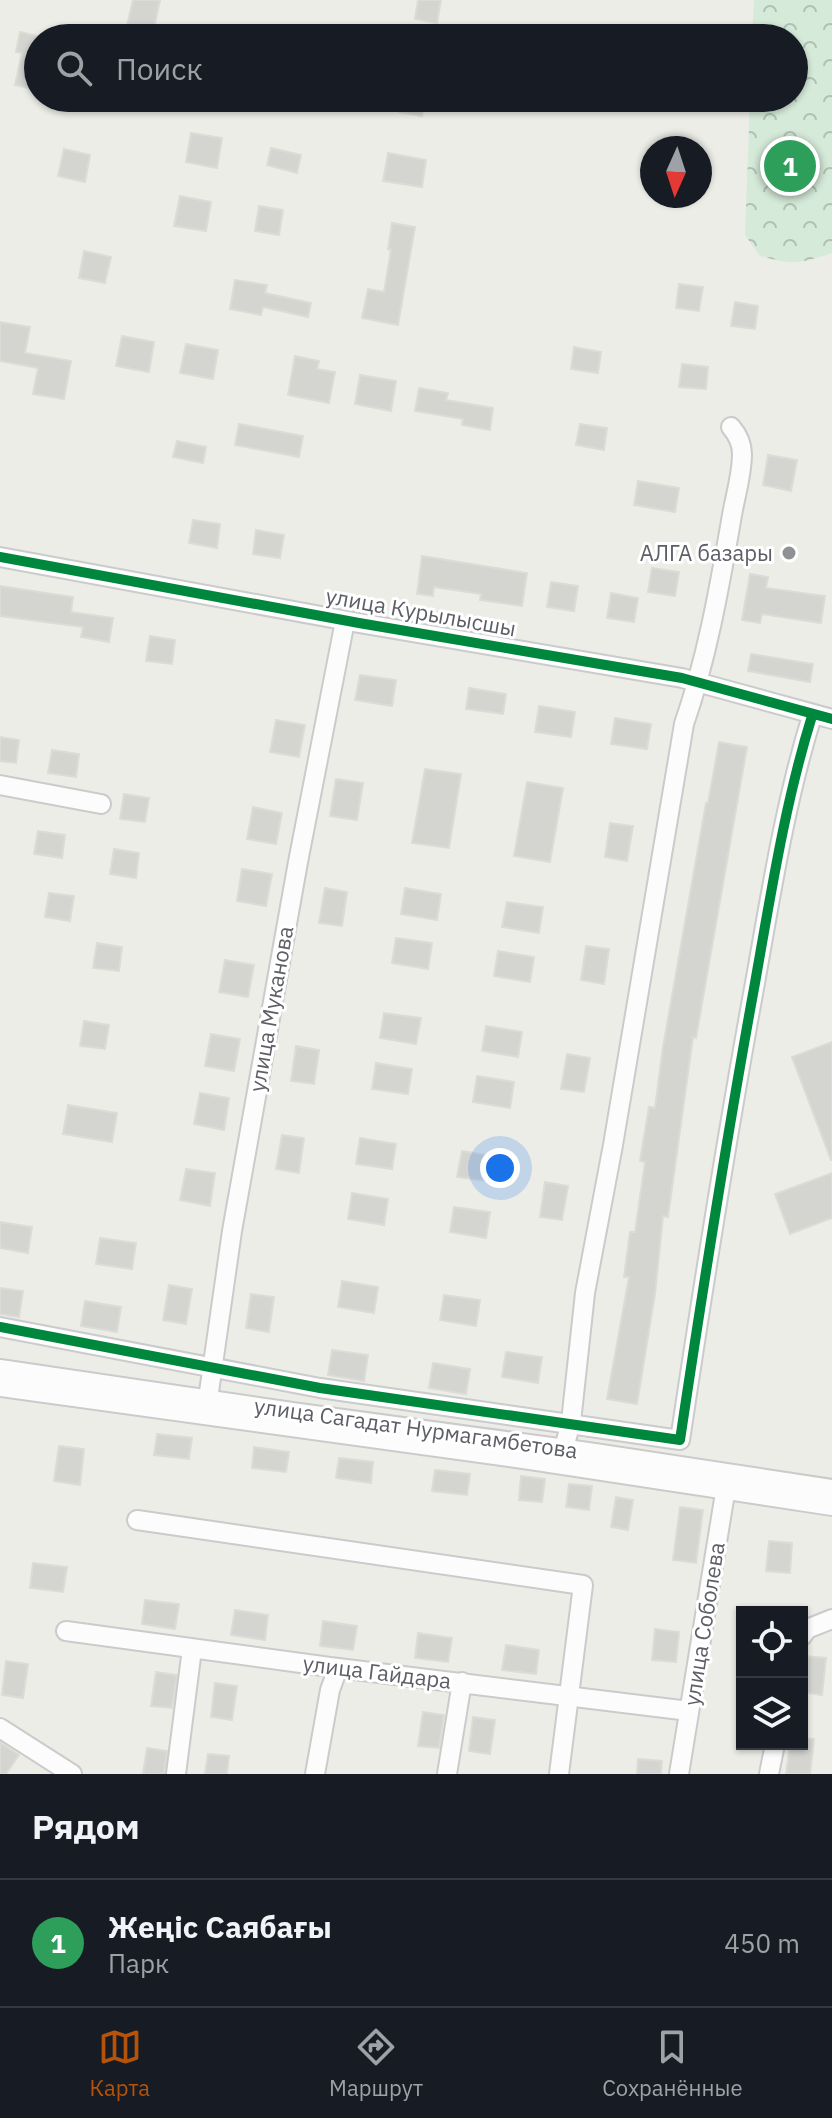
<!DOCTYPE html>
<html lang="ru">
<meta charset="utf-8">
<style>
body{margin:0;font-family:"IBM Plex Sans",sans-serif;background:#20242c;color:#f1f3f6}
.controls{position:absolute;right:24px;bottom:24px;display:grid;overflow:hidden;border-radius:0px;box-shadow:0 2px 6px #0004}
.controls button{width:72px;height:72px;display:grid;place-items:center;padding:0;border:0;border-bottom:2px solid #363941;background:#171b24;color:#f1f3f6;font:40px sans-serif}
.compass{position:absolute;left:640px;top:136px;width:72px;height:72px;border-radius:50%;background:#171b24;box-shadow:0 2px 6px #0004;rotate:183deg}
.you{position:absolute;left:500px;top:1168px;width:28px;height:28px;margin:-20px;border:6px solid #fff;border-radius:50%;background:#1a73e8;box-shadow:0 0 0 12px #1a73e833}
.badge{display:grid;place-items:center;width:52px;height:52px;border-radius:50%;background:#b45309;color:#fff;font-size:26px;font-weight:700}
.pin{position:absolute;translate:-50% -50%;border:4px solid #fff;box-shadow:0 2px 8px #0006}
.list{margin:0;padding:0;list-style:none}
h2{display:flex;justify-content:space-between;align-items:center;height:104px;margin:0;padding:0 32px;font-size:34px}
h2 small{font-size:26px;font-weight:400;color:#9ea1a6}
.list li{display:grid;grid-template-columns:52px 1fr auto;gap:24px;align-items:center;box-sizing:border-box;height:128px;padding:0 32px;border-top:2px solid #363941}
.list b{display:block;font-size:30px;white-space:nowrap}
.list p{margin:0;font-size:26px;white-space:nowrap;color:#9ea1a6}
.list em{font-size:26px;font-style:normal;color:#9ea1a6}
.icon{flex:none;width:44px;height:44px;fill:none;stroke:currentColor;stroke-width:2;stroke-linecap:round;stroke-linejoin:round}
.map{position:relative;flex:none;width:832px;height:1774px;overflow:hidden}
.search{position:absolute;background:#171b24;box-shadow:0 2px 6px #0004;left:24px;right:24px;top:24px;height:88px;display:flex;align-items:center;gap:20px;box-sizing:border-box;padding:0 28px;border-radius:44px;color:#9ea1a6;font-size:30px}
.sheet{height:232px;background:#171b24}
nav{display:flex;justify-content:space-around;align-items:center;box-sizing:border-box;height:112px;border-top:2px solid #363941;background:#171b24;font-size:22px;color:#9ea1a6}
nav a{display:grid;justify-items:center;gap:4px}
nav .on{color:#b45309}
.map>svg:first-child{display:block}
.park{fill:url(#park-crowns)}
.building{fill:#d4d4d1;stroke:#dcdcd7;stroke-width:2}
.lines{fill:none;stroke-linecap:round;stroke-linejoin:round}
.minor-casing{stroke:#cacbca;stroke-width:22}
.minor{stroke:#fcfcfc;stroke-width:18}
.cycleway-casing{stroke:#fff;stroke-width:15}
.cycleway{stroke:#00873e;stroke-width:10}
.poi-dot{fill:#8f9194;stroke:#fff;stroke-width:3}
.labels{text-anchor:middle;stroke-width:6;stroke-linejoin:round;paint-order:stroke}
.poi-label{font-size:22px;fill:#5d5f66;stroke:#fff;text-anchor:end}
.street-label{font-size:22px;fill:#5d5f66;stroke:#fff}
</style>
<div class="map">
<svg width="832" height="1774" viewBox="0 0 832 1774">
<defs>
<pattern id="park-crowns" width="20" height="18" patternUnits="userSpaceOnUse" patternTransform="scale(2)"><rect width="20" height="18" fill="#d5ead8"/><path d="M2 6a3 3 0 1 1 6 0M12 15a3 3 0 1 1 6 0" fill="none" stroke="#b0c1b3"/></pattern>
</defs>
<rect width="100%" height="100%" fill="#edede8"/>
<path class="park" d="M754,0H832V253C799,264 793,265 760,256L745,235L750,98H794V38H752Z"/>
<path class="building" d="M133,0H160L152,38H124Z
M418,0H441L437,23L415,19Z
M20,32L38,36V90L15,85L22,53L16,52Z
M401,98H425L422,116L399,112Z
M191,133L222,138L217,168L186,162Z
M271,148L301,155L297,173L267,165Z
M64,149L90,155L85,182L58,176Z
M388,153L426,160L422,187L383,181Z
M180,196L211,202L206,231L174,226Z
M259,206L283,210L279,235L255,231Z
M392,223L415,227L398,325L362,318L368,289L384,292L391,250L388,249Z
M84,251L111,257L105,283L79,278Z
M235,280L267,285L265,293L311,303L308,317L263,307L261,315L230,309Z
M679,284L703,287L699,311L676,308Z
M735,302L758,306L755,329L731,326Z
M0,322L30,327L25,353L71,361L64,399L33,394L38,368L0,361Z
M122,336L154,342L149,372L116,366Z
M186,344L218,350L213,379L180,373Z
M574,347L601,352L598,373L571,369Z
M295,356L319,361L317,369L335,372L329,403L288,395Z
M682,364L708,367L706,389L679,387Z
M360,375L396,381L391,411L355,404Z
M419,388L448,393L446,400L493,408L490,430L462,425L463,419L415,411Z
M239,424L303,436L299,457L235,445Z
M580,424L607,428L604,450L576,445Z
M177,441L206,447L203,463L173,457Z
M768,455L797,460L791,491L763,485Z
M638,481L679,488L675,512L634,505Z
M193,520L220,524L217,548L189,543Z
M256,530L284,535L280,558L253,554Z
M422,556L527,573L522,606L480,600L481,594L434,587L433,596L417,594Z
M652,568L679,572L675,596L648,592Z
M750,574L768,577L766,588L825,596L821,623L762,614L760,623L742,620Z
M551,582L578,586L574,611L547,607Z
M0,586L73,597L71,612L113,618L109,642L81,637L83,627L0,616Z
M611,593L638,598L634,622L607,618Z
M150,636L175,640L172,664L146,661Z
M751,654L813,664L810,682L748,671Z
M360,675L396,680L392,706L355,700Z
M469,688L506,694L503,714L466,709Z
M539,706L575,712L571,737L535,732Z
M615,718L651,724L647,749L611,744Z
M276,720L305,725L299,757L270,752Z
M0,737L19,740L16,763L0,761Z
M719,742L747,747L696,1038L693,1037L668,1217L663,1216L655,1294L637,1404L607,1399L629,1277H624L630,1232H635L645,1162L640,1161L649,1107L655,1108L663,1047L706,803H708Z
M52,750L79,754L76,777L48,773Z
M425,769L461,774L449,848L412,843Z
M336,779L363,783L357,820L330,816Z
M527,782L563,788L550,862L514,856Z
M124,794L149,798L145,822L120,819Z
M253,807L282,813L276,844L247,839Z
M610,823L633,826L627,861L605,857Z
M38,831L65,835L62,858L34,854Z
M114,849L139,853L136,878L110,874Z
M242,869L272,874L266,906L237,901Z
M325,888L347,892L342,926L319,923Z
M405,888L441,894L437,920L401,914Z
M49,893L74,896L70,921L45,917Z
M507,902L543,907L539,933L502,927Z
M396,938L432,943L428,969L392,963Z
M97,943L122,947L119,971L93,968Z
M586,946L609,949L604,984L581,980Z
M498,951L534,957L530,982L494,976Z
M225,960L254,965L248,997L219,992Z
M384,1013L421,1018L416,1044L380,1038Z
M84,1021L109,1025L105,1049L80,1046Z
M486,1026L522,1032L518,1057L482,1051Z
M211,1034L240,1039L234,1071L205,1066Z
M832,1042V1160H831L792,1057Z
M296,1046L319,1050L314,1084L291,1081Z
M567,1054L590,1058L584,1092L561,1089Z
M376,1063L412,1069L408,1094L372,1089Z
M477,1076L514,1082L510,1108L473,1102Z
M200,1093L229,1098L224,1130L194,1124Z
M68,1105L117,1113L112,1142L63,1134Z
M282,1135L304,1138L299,1173L276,1169Z
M360,1138L396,1144L392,1169L356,1164Z
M462,1151L498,1157L494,1182L457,1177Z
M186,1169L215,1173L210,1206L180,1200Z
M832,1173V1218L790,1234L775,1194Z
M545,1182L568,1186L562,1220L540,1217Z
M352,1193L388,1199L384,1225L348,1219Z
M454,1207L490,1212L486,1238L450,1232Z
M0,1222L32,1227L28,1253L0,1248Z
M100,1238L136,1243L132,1269L96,1264Z
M342,1281L378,1287L374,1313L338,1307Z
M169,1285L192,1289L186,1324L163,1320Z
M0,1288L23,1291L19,1317L0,1314Z
M251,1294L274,1297L269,1332L246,1328Z
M444,1295L480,1300L476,1326L440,1320Z
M85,1301L121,1307L117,1332L81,1326Z
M332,1350L368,1355L364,1381L328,1375Z
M506,1352L542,1357L538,1383L502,1377Z
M433,1363L470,1369L466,1394L429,1388Z
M157,1434L192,1438L189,1459L154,1455Z
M59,1446L84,1449L80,1485L54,1481Z
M254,1447L289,1452L286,1472L252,1468Z
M339,1458L373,1462L371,1483L336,1478Z
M435,1470L470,1474L467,1495L432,1491Z
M521,1476L545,1479L542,1502L519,1500Z
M569,1484L592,1486L589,1510L566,1507Z
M616,1497L633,1500L628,1530L611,1527Z
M680,1507L703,1510L696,1563L673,1560Z
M769,1541L792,1543L790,1573L766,1571Z
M33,1563L67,1567L63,1592L30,1588Z
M145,1600L179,1604L175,1629L142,1624Z
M235,1610L268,1615L265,1640L231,1635Z
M323,1621L357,1626L353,1650L320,1646Z
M655,1629L679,1632L676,1662L652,1660Z
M418,1633L452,1638L448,1662L415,1658Z
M506,1645L539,1650L536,1674L502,1670Z
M804,1656L826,1658L822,1695L802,1692Z
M6,1661L28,1664L23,1698L2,1695Z
M156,1672L177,1675L172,1708L151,1706Z
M215,1683L237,1686L232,1720L211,1717Z
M423,1712L444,1715L439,1748L418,1746Z
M473,1717L495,1720L490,1754L469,1751Z
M802,1738L814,1739L810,1774H786L790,1744H802Z
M0,1742L19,1755L6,1774H0Z
M147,1748L167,1751L164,1774H143Z
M208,1754L229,1756L227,1774H205Z
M638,1759L662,1761L661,1774H637Z"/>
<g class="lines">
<g class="minor-casing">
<path id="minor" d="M0,557L359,623L682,678L832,719
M0,785L101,804
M0,1327L320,1388L680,1440C703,1287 727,1135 755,983C771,893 785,803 812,716
M0,1369L299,1413L588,1452L832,1489
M0,1387L530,1460L832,1506
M208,1399L232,1231L298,862L345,621
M564,1448L571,1422L585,1293L613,1145L684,724C707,658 719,589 731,521C734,500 742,476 742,454C742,444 737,434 731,427
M137,1520L583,1585L559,1774
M66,1631L330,1667L689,1711
M802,1636L807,1629L832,1619
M0,1728L72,1774
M176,1774L192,1649
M315,1774L330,1690L338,1668
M447,1774L462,1682
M679,1774L727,1481
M769,1774L775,1744"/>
</g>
<use href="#minor" class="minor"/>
<g class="cycleway-casing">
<path id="cycleway" d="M0,557L359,623L682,678L832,719
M0,1327L320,1388L680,1440C703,1287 727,1135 755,983C771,893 785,803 812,716"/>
</g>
<use href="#cycleway" class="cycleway"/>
</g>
<circle class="poi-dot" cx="789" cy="553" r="8"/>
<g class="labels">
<g class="poi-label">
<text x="773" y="561">АЛГА базары</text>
</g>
<g class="street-label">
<text transform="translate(421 612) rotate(10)" y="8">улица Курылысшы</text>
<text transform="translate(271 1009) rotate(-80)" y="8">улица Муканова</text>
<text transform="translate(416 1428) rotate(8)" y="8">улица Сагадат Нурмагамбетова</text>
<text transform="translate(704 1624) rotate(-81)" y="8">улица Соболева</text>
<text transform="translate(377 1672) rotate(7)" y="8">улица Гайдара</text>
</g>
</g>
</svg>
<div class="controls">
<button><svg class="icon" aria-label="locate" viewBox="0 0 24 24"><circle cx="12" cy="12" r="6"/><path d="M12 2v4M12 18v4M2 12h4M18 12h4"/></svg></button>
<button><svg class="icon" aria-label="layers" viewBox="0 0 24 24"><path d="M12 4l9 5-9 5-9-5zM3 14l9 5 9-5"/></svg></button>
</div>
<svg class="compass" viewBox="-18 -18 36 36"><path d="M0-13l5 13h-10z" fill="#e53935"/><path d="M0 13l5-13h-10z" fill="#9ea1a6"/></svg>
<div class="you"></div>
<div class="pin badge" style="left:790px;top:166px;background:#2e9e5b">1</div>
<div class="search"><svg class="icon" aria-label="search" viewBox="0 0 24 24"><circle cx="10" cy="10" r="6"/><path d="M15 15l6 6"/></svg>Поиск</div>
</div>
<section class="sheet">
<h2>Рядом<small></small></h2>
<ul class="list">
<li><span class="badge" style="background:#2e9e5b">1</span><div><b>Жеңіс Саябағы</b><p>Парк</p></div><em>450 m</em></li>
</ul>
</section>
<nav>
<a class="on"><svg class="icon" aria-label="map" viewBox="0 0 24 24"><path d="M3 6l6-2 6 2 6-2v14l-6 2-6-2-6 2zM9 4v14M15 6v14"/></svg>Карта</a>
<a><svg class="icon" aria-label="directions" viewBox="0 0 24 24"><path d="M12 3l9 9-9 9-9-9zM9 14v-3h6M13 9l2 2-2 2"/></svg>Маршрут</a>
<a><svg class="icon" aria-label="saved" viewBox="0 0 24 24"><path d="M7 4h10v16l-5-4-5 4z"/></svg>Сохранённые</a>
</nav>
